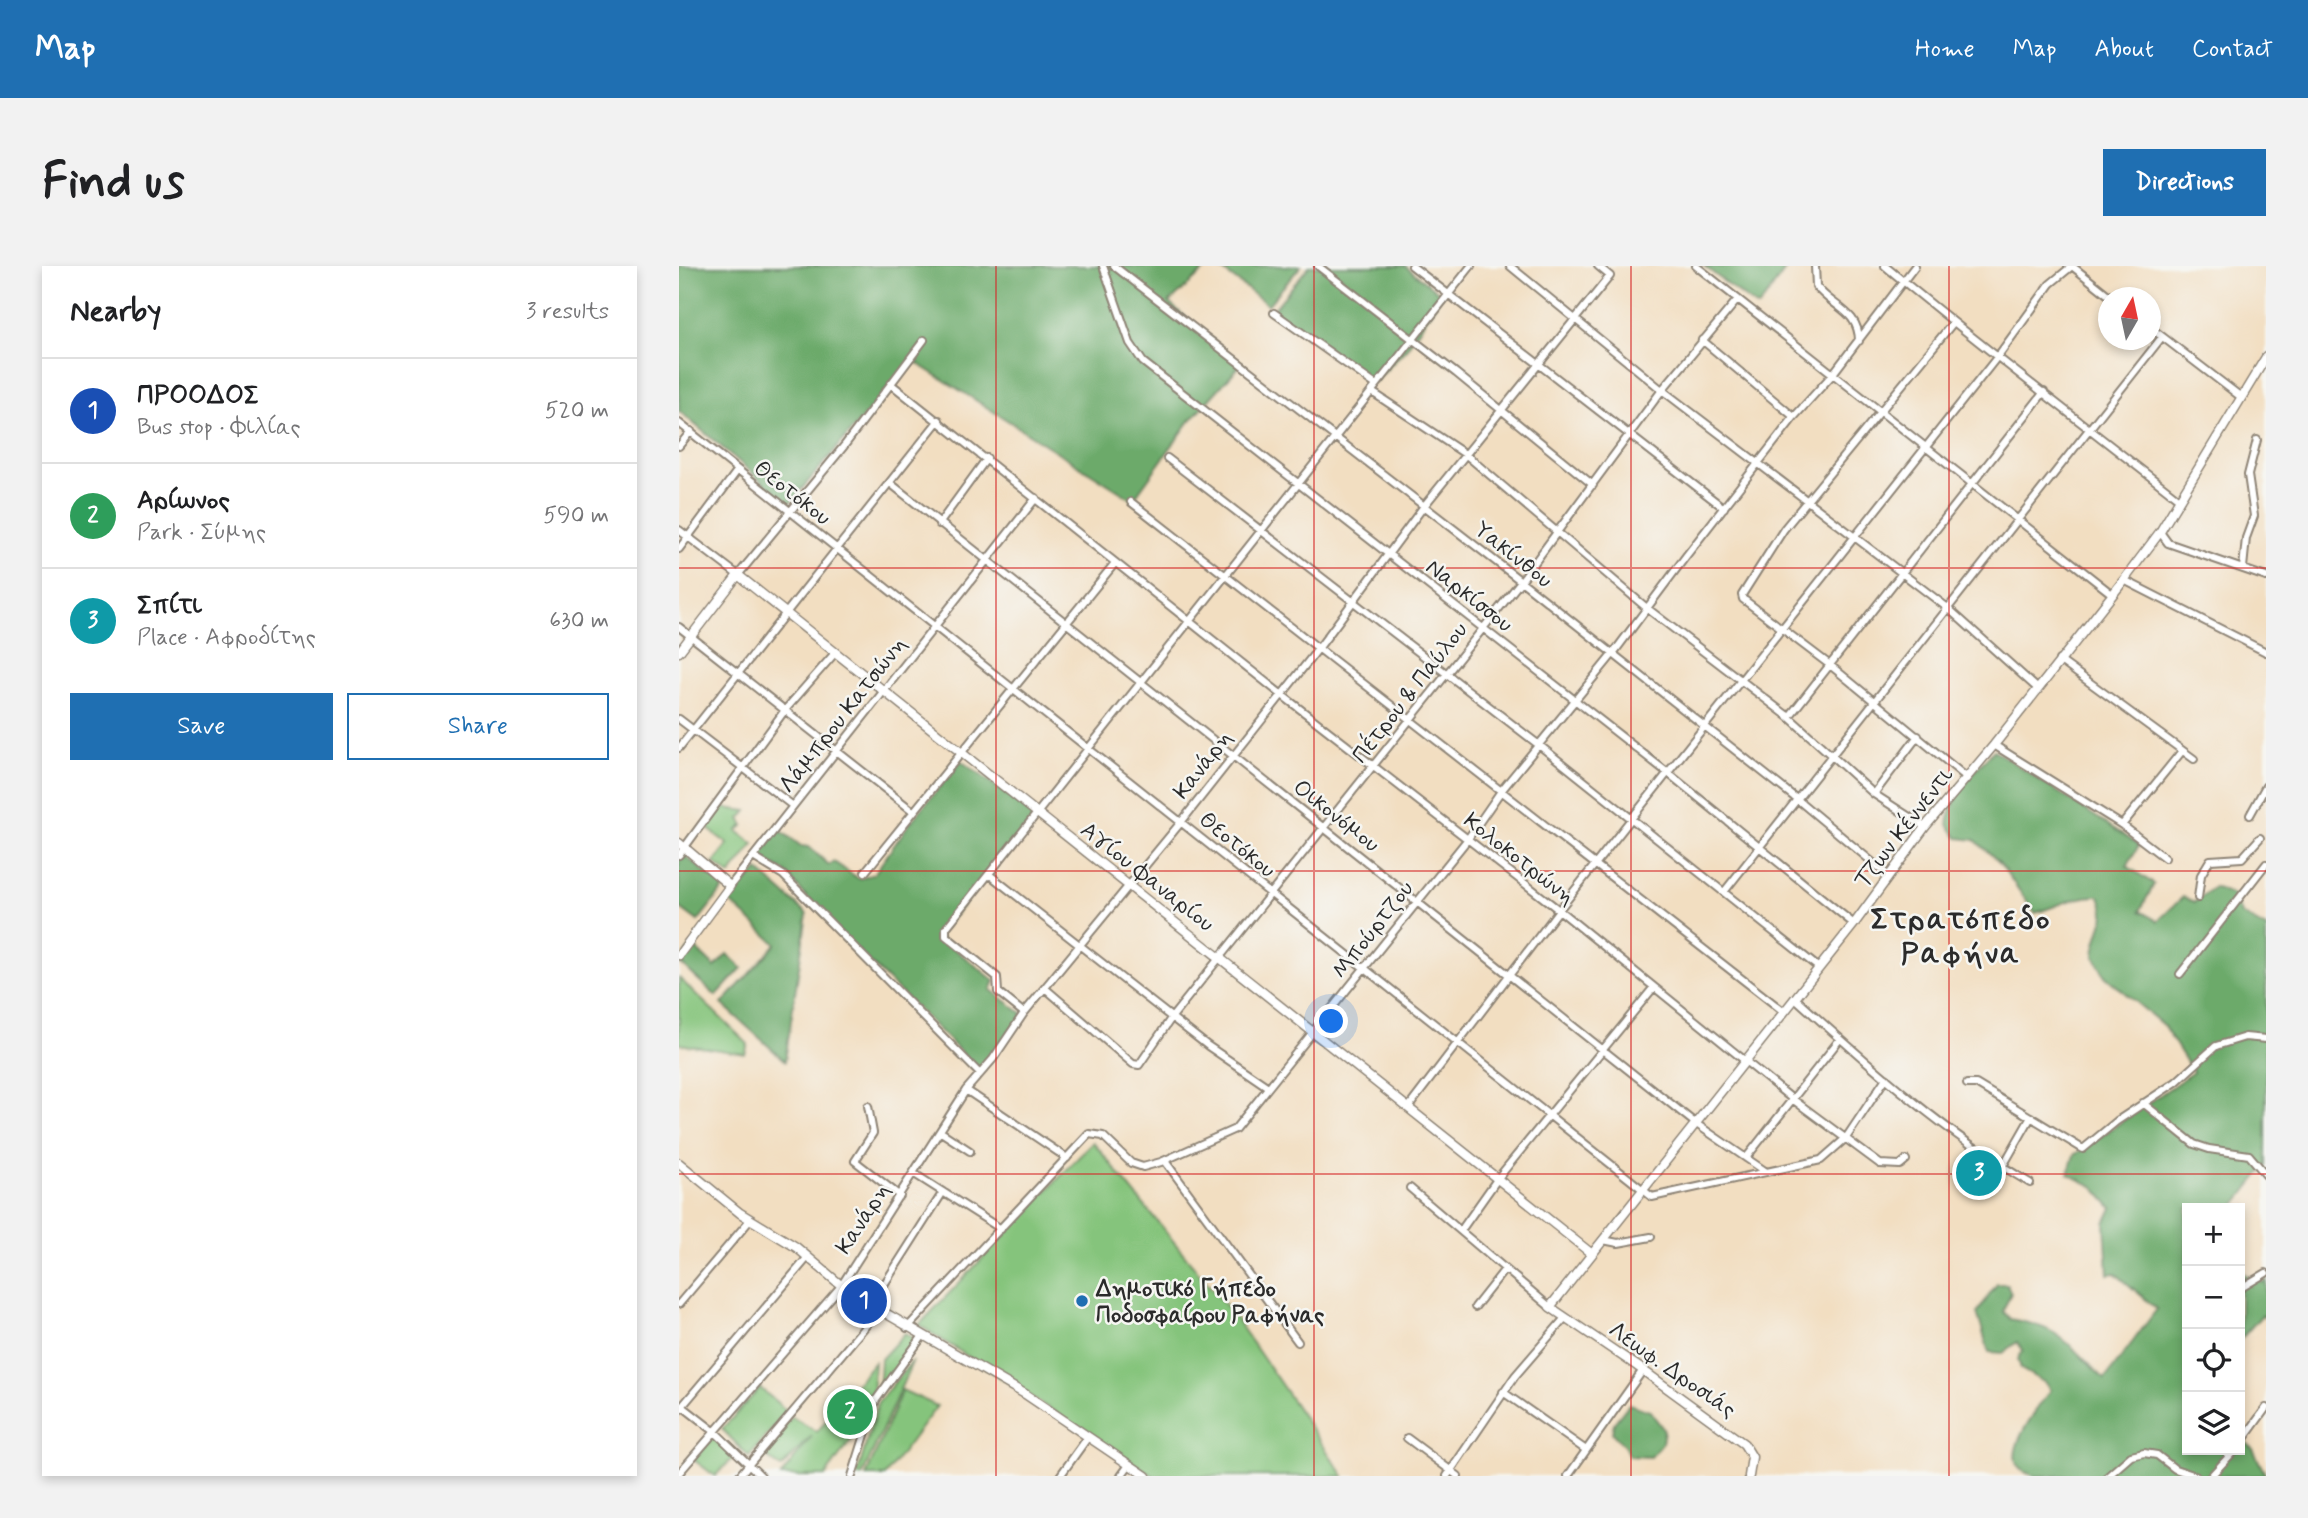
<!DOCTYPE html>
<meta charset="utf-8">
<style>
body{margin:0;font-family:Mynerve,sans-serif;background:#f2f2f2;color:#202124}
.controls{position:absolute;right:21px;bottom:21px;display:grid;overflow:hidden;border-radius:0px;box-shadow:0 4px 10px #0003}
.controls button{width:63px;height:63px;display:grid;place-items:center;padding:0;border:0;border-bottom:2px solid #e0e0e0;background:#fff;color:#202124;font:35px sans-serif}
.compass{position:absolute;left:1419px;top:21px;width:63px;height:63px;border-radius:50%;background:#fff;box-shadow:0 4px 10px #0003;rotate:9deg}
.you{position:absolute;left:653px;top:756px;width:24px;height:24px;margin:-18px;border:5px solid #fff;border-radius:50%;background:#1a73e8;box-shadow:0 0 0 10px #1a73e833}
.badge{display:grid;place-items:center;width:46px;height:46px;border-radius:50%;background:#1f6fb2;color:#fff;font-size:23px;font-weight:700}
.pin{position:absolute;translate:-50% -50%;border:4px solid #fff;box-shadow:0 2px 7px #0006}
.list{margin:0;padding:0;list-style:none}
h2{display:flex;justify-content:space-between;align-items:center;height:91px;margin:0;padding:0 28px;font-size:30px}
h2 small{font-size:23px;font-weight:400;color:#757577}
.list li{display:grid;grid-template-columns:46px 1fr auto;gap:21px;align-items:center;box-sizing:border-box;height:105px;padding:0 28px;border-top:2px solid #e0e0e0}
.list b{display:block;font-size:26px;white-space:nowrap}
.list p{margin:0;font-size:23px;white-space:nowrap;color:#757577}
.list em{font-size:23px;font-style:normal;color:#757577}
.actions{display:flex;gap:14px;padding:21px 28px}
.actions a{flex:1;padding:16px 0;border:2px solid #1f6fb2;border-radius:0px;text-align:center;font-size:24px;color:#1f6fb2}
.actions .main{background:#1f6fb2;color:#fff}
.icon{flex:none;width:38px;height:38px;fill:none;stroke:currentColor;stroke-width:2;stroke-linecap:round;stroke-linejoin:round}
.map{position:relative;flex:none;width:1587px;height:1210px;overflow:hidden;border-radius:0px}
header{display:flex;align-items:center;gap:42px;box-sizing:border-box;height:98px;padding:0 35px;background:#1f6fb2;color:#fff}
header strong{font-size:33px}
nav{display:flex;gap:38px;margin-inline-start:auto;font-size:24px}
.intro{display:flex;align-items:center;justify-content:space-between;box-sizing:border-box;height:168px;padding:0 42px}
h1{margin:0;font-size:49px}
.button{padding:18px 32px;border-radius:0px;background:#1f6fb2;color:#fff;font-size:24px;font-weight:700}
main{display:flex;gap:42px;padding:0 42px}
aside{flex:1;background:#fff;border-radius:0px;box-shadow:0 4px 10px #0003}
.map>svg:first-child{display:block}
.green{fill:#85c47b;stroke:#587853;stroke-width:2}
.forest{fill:#6caa6b;stroke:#4c6a4b;stroke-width:2}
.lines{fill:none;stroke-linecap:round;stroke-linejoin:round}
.minor-casing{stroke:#8e8476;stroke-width:10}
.tertiary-casing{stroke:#8e8476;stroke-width:11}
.minor{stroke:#fff;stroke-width:6}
.tertiary{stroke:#fff;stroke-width:8}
.grid{fill:none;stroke:#d62828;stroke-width:2;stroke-opacity:0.55}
.poi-dot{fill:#1f6fb2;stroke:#f6f6f2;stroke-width:2.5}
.labels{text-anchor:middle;stroke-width:5;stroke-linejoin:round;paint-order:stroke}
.street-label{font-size:23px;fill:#2b2b2b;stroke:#f6f6f2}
.poi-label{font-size:23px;font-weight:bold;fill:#2b2b2b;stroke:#f6f6f2;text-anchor:start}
.district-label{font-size:30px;font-weight:bold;letter-spacing:2px;fill:#2b2b2b;stroke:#f6f6f2}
</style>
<header>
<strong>Map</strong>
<nav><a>Home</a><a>Map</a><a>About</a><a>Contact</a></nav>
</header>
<div class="intro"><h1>Find us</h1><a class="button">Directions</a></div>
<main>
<aside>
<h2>Nearby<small>3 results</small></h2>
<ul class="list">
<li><span class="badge" style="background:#1a4fb4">1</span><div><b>ΠΡΟΟΔΟΣ</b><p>Bus stop · Φιλίας</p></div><em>520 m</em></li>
<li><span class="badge" style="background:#2e9e5b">2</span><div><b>Αρίωνος</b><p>Park · Σύμης</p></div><em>590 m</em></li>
<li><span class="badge" style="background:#0f9aa8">3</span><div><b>Σπίτι</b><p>Place · Αφροδίτης</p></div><em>630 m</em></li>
</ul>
<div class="actions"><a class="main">Save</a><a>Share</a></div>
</aside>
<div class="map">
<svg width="1587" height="1210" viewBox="0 0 1587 1210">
<rect width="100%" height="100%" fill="#f6f6f2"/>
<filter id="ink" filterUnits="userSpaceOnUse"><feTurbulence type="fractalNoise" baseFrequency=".0143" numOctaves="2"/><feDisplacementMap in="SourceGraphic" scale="14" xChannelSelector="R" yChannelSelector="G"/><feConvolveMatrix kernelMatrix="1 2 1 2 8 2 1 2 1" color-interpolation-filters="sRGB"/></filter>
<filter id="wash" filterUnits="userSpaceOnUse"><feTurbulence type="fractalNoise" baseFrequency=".00686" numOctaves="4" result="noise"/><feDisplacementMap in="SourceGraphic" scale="28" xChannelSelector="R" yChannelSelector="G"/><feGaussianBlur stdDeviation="1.57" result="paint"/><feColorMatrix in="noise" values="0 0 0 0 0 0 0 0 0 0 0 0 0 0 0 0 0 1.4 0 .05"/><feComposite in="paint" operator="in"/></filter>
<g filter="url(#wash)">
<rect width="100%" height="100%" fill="#f2dec1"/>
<path class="green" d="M38,541L68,545L61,553L65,559L58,565L75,578L51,609L35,597L49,578L29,563Z
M0,712L69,778L66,788L0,778Z
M414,876L555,1050L665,1210H475L240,1059Z
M226,1067L238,1075L200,1127L202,1093Z
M234,1094L183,1210H178L199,1136Z
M195,1096L193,1135L184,1158L146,1210H102L133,1170L102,1202L83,1187L113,1151L138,1166Z
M81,1122L108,1145L70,1191L43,1163Z
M223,1124L258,1140L206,1210H187Z
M35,1170L56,1190L36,1210L15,1194Z"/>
<path class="forest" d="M0,0H530L490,37L562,98L511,155L454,234L233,94L110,238L0,145Z
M538,0H622L589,39Z
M630,0H726L763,29L728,82L696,116L594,44Z
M1025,0H1109L1079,42Z
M1315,484L1460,579L1448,600L1475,618L1461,645L1479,655L1504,631L1516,636L1535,621L1554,629L1562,648L1587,662V900L1554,942H1508V1184H1561V1170L1574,1183L1587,1210H1356C1351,1208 1344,1206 1341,1203C1323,1185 1361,1140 1371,1124L1366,1117L1342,1103L1339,1093L1344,1084L1338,1076L1324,1087L1310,1086L1298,1047L1318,1018H1328L1332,1027L1324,1045L1331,1053C1387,1062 1388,1080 1426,1113L1478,1043L1436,1007L1429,1008L1426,957L1433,942L1414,920L1389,908L1395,889L1514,806L1485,760L1426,710L1415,690C1416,667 1433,651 1420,630C1398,629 1377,641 1356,647L1320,596L1296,574L1279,572L1269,559C1271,533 1297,502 1315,484Z
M282,495L357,549L259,670L316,715L312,724L344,748L301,805L150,656L104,604L79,591L101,564L122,580L130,581L150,599L155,596L180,613L195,608L230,558Z
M4,588L45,622L19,655L0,641V593Z
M79,604L128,648L106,795L43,738L97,678L50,635Z
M13,679L36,701L48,688L63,702L37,730L0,696Z
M1561,1006L1583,1017L1587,1013V1051L1583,1049L1561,1074Z
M950,1138L971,1145L985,1164L983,1177L972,1191L950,1190L946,1181L933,1167L935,1157Z"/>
</g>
<g filter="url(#ink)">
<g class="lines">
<g class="minor-casing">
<path id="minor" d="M424,0L451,77L464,96L989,507L1175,658
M435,0L842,315L1119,534L1210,610
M639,0L777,107L914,219
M733,0L1045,242
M831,0L983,124L1270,343L1359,423
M1017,0L1433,328
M1136,0L1137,20C1152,41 1180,44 1180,75
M1206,0C1302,80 1402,156 1501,234
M595,47L697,119
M1273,58L1105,263L1063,329L1064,333L1151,399L1287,511
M1472,62L1562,131
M1023,74L1115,151
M212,118L603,429L880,644L1112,832L1201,898L1221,899L1227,894
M693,126L786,188L969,343L1110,451L1195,528L1246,561
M0,157L973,931L1142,894L1167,872L1207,812
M0,180L12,165
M488,192L860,479L1140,702
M211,217L1016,857L1086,905
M452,236L1104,745
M260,258L308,192
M0,264L59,309L165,180L245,74
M1481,266L1489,277L1587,311
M0,283L58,205
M1564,302L1567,272L1575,250L1569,209L1578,174
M1445,314L1587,386
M0,361L234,545
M1380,394L1515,493
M1110,451L1365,126
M0,453L114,540
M1315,479L1443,559L1486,592
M0,482L260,154
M1195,528L1239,470
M1571,549L1587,520
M1443,559L1503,485
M0,589L106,444L156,387
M74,591L104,609L301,808
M186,606L436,297
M311,609L529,780L589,821
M51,620L357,232
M1045,626L1483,71
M1519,632L1522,609L1531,594L1563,592L1581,572
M1501,708L1587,598
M367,723L454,798L460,799L493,751L842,315L983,124L1059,33
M1116,732C1189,798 1265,867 1351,917
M345,747L319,726L318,711L267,670V662L792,0
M1288,818H1297L1404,883L1438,855L1497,816L1537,780L1566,771L1587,773
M287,824L388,892
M1464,837L1515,878L1530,883L1570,889L1587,909
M189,840L194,867L176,895L221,930
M729,842L880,644L1319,90L1371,18L1393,0L1433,32
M262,866L291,885
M1067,892L1161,773
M486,895L619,1076
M234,907L322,963
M731,922L871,1041
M1309,926L1352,851
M783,963L819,912L975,721
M924,974L939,977L972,971
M1562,1022L1587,1007
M0,1038L71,954
M192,1039L264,926
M796,1041L826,1003
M228,1062L410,868L424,870L452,897L464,901L482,896L556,863L788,574L822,525L933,389L1007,290L1115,151L1153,109L1236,0
M824,1126L907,1184
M3,1140L35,1165L82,1210
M0,1144L129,991
M728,1172L779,1210
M1561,1178L1587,1142
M0,1207L162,1020L287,824L314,793L345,747L503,555L639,383L745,240L931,10L919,0
M60,1210L200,1044
M173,1210L197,1134L243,1071
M381,1210L409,1171
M442,1210L450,1199
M768,1210L836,1110L885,1053
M889,1210L964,1104
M1429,1210L1452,1190L1465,1187L1478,1189L1496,1203L1517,1210
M1532,1210L1556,1184"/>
</g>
<g class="tertiary-casing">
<path id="tertiary" d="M0,386L59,309L913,988
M0,577L51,620L0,689
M0,897L61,947L117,981L170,1026L346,1128L467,1210
M1070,1210L1073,1191L1065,1178L958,1100L871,1041L1175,658L1246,561L1315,479L1445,314L1481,266L1587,91"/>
</g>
<use href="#minor" class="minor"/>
<use href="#tertiary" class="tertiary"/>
</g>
</g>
<path class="grid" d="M317,0V1210M635,0V1210M952,0V1210M1270,0V1210M0,302H1587M0,605H1587M0,908H1587"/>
<circle class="poi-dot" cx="403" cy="1035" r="7"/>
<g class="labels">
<g class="street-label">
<text transform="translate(114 226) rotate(38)" y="8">Θεοτόκου</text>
<text transform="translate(835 288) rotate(38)" y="8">Υακίνθου</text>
<text transform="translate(791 329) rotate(38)" y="8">Ναρκίσσου</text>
<text transform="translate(730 426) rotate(-52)" y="8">Πέτρου &amp; Παύλου</text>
<text transform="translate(163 448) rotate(-52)" y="8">Λάμπρου Κατσώνη</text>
<text transform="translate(523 498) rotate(-52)" y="8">Κανάρη</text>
<text transform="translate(658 549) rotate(38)" y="8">Οικονόμου</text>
<text transform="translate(1224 561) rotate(-52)" y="8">Τζων Κέννεντι</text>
<text transform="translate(559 578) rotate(39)" y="8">Θεοτόκου</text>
<text transform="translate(841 592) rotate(38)" y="8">Κολοκοτρώνη</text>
<text transform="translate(469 610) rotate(38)" y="8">Αγίου Φαναρίου</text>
<text transform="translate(693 663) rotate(-52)" y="8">Μπούρτζου</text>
<text transform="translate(183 952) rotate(-57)" y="8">Κανάρη</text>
<text transform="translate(994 1103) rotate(35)" y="8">Λεωφ. Δροσιάς</text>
</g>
<g class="poi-label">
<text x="417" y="1030">Δημοτικό Γήπεδο<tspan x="417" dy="26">Ποδοσφαίρου Ραφήνας</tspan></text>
</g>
<g class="district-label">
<text x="1282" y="663">Στρατόπεδο<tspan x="1282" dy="34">Ραφήνα</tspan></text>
</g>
</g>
</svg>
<div class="controls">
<button>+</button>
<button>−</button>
<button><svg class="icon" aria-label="locate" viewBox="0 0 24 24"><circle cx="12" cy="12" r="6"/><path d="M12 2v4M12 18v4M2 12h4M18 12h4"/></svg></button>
<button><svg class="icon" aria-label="layers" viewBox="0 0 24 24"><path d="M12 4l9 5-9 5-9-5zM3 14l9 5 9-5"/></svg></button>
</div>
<svg class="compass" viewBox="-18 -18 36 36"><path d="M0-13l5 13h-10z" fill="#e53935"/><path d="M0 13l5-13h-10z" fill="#757577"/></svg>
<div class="you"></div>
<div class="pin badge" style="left:185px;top:1035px;background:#1a4fb4">1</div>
<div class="pin badge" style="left:171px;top:1146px;background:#2e9e5b">2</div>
<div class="pin badge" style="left:1300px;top:907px;background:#0f9aa8">3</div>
</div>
</main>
